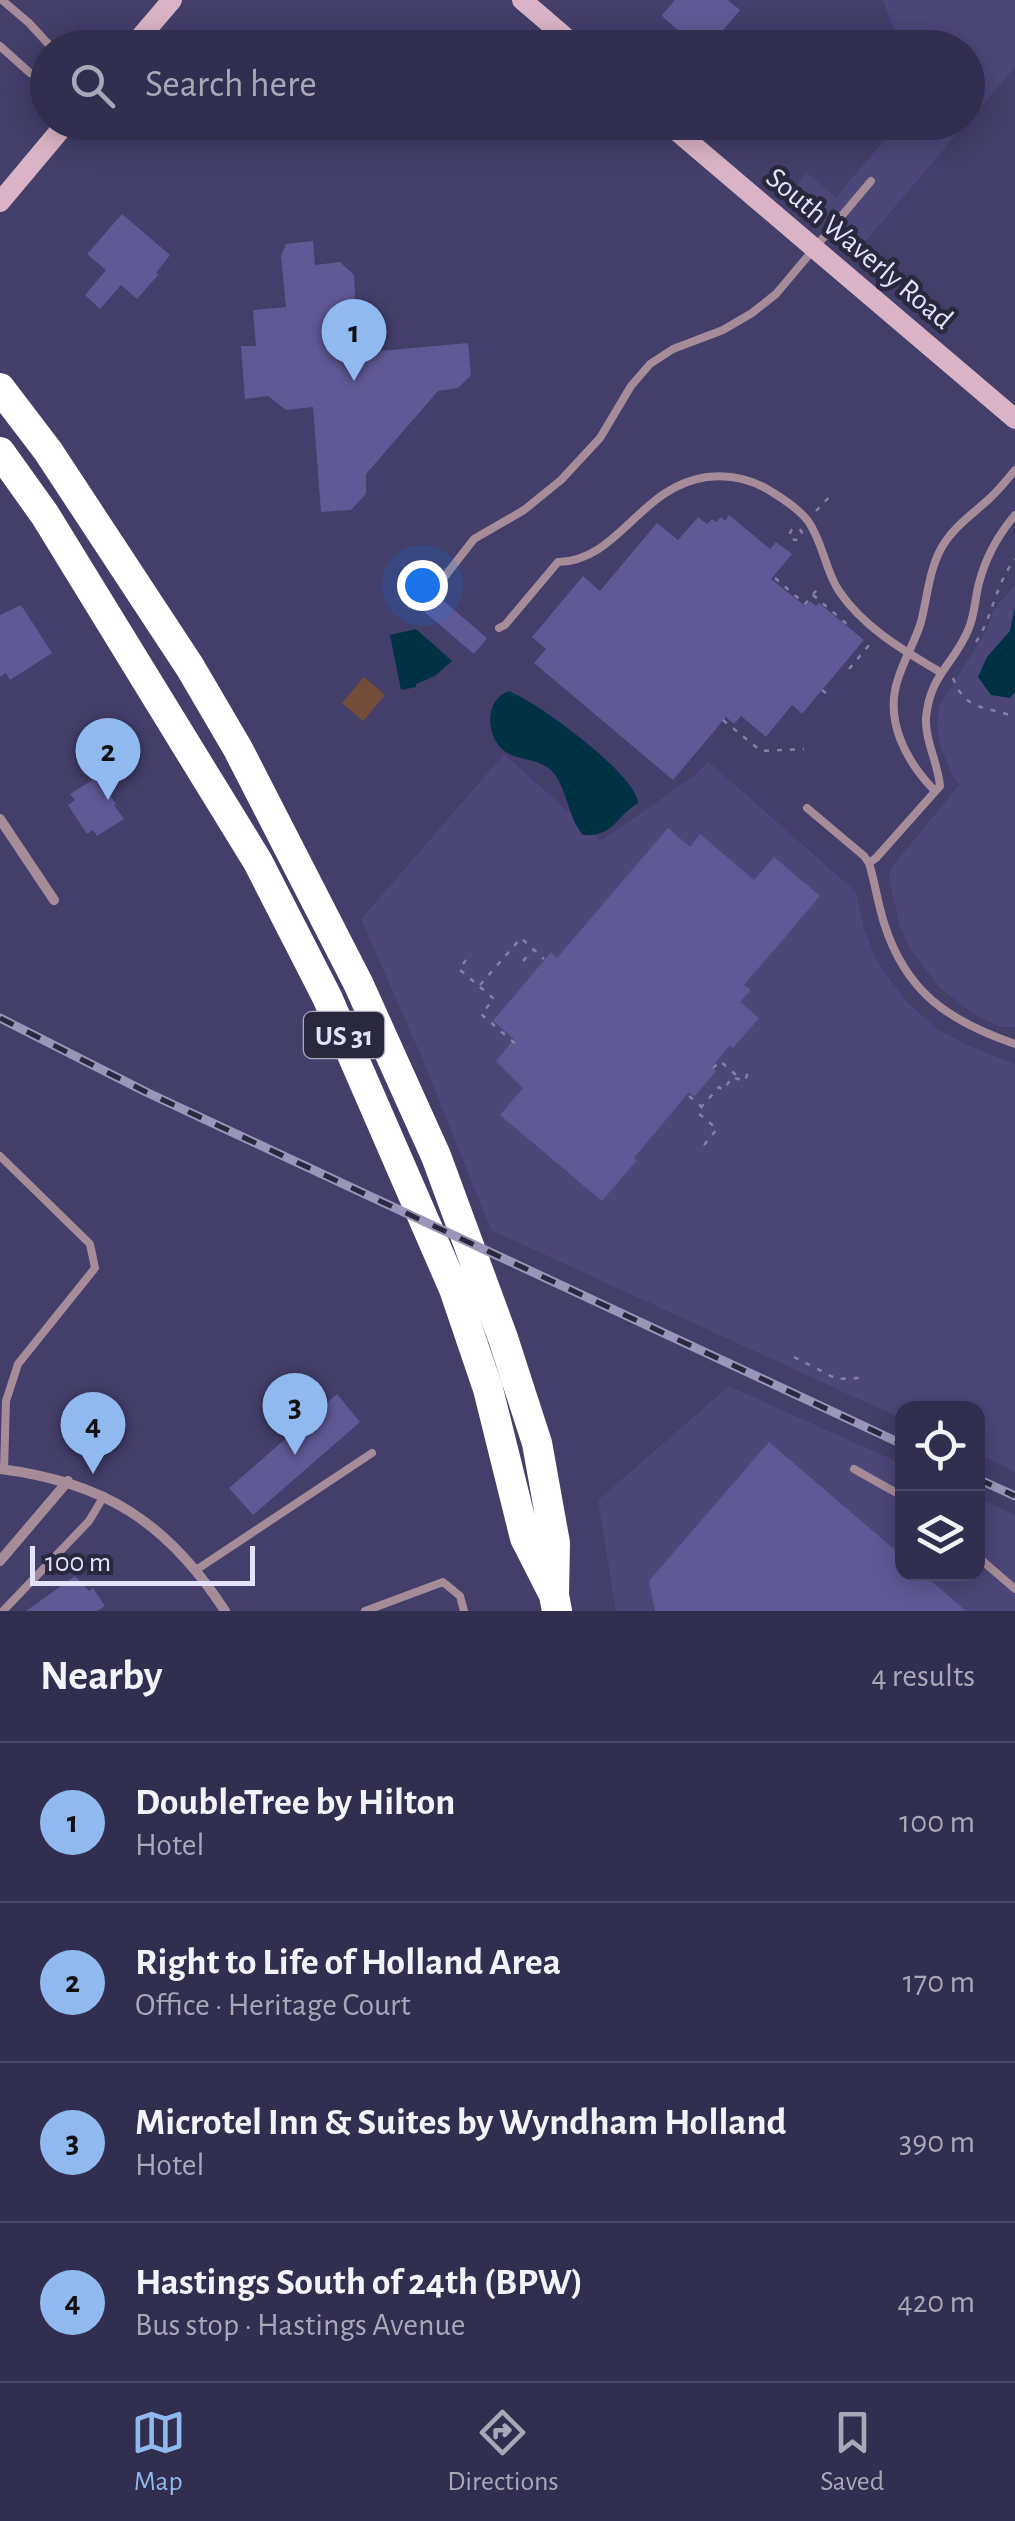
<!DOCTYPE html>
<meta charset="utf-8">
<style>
body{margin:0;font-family:"Alegreya Sans",sans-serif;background:#3a3657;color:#f1f3f6}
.controls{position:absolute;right:30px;bottom:30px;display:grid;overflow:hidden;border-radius:20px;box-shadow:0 5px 25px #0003}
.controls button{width:90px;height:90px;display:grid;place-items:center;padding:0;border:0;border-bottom:2px solid #4d4a67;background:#322e50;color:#f1f3f6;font:50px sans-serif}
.scale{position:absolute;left:30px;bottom:25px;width:225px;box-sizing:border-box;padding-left:10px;border:5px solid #e3e2fd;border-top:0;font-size:28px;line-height:35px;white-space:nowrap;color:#e3e2fd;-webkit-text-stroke:8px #2a283d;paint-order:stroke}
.you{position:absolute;left:422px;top:585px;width:35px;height:35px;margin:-25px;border:8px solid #fff;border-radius:50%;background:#1a73e8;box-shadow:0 0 0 15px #1a73e833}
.badge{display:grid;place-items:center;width:65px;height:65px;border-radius:50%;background:#90b9f0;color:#111;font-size:32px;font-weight:700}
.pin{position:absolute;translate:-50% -82px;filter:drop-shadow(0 2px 5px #0008)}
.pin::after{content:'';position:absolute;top:52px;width:35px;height:30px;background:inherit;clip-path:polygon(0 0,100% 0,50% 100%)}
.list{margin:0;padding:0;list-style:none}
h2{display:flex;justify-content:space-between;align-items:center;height:130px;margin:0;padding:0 40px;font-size:42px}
h2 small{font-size:32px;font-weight:400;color:#a8a8b7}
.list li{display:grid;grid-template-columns:65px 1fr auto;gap:30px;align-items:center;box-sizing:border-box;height:160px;padding:0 40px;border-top:2px solid #4d4a67}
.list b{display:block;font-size:38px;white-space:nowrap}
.list p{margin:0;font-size:32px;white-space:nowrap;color:#a8a8b7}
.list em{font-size:32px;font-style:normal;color:#a8a8b7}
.icon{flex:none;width:55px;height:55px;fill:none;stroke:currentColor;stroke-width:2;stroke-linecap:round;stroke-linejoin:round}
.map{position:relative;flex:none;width:1015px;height:1611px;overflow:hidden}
.search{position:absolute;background:#322e50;box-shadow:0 5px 25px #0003;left:30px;right:30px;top:30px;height:110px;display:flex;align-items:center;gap:25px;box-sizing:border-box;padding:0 35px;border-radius:55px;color:#a8a8b7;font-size:38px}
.sheet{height:770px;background:#322e50}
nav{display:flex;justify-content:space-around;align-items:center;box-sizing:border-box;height:140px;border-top:2px solid #4d4a67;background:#322e50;font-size:28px;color:#a8a8b7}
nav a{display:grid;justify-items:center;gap:5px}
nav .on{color:#90b9f0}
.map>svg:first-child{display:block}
.built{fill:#4c4679}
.green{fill:#754c37}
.water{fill:#003243}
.building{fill:#605996}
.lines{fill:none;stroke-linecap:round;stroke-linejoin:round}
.path{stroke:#8581a6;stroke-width:2.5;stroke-dasharray:5 8;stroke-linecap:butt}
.lane{stroke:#a58c98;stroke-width:8}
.street{stroke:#a58c98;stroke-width:10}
.secondary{stroke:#dab4c6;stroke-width:20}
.highway{stroke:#fff;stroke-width:30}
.rail-casing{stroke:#9996b9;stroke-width:9}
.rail{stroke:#2a283d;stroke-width:5;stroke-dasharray:15;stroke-linecap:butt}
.labels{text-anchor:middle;stroke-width:9;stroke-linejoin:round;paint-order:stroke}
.shield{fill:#2a283d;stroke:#acaac3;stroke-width:2.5}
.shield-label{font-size:28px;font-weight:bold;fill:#e3e2fd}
.street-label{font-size:30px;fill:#e3e2fd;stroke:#2a283d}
</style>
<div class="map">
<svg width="1015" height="1611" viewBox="0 0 1015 1611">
<rect width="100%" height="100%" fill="#433e6a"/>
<path class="built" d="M883,0H1015V67L968,122V48L901,47Z
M967,122L858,250L791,192L807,173L836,197L899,123Z
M1015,585V1027H1001L975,1015L941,989L911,950L900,927L889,879L891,868L960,784L952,775L940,746L937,724L939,706L988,628L993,610Z
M504,754L601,841L695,775L708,761L856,892L864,928L877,961L906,1001L937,1029L969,1046L1015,1064V1472L978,1454V1408H902V1419L491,1230L422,1058L361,919Z
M729,1386L902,1464V1574H978V1498L1015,1515V1611H616L598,1500Z"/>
<path class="green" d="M364,677L385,695L363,721L342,703Z"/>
<path class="water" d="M1015,607V692L1010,698L991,695L978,677L987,657L1010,631Z
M416,629L452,661L435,676L416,684V687L401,690L390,635Z
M509,691C537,702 636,774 638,803C615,817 614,837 583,835C568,818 568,791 553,772C539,757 518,762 503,750C485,734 485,699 509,691Z"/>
<path class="building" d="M675,0H728L740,10L708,48H698L664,18L662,15Z
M122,214L170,255L156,273L158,275L137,299L121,285L100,309L85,295L106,270L87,254Z
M313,241L315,265L340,262L354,275L358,353L468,343L471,375L458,388L438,391L366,474V494L351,510L321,512L313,407L286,410L268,396L245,399L241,346H256L253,310L286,307L281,256L286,244Z
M729,515L770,549L776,542L792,554L771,579L805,606L810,601L816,606L819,603L864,640L802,714L792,705L766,737L741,716L734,724L726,717L673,780L534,663L546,649L532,637L583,576L600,591L657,523L678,540L698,517L707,524L712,519L716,522L721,517L725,521Z
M434,593L487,638L474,654L420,608Z
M21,605L52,653L10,680L6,673L0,677V615Z
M97,777L116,804L114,805L124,819L97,836L93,830L87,834L68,805L75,800L70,794Z
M668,828L690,847L700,834L754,880L774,857L820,896L744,985L751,990L740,1002L759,1018L733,1048L730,1045L712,1067L716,1071L694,1097L689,1092L634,1158L637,1160L602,1201L500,1115L523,1088L496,1061L514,1039L493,1021L551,952L557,958Z
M337,1394L360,1422L253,1515L229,1488Z
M769,1442L902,1556V1574H923L966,1611H655L649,1581Z
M75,1576L89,1591L93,1588L105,1606L97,1611H26Z"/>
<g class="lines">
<path class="path" d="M816,511L831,495
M790 534a6 6 0 1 1 12 0a6 6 0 1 1-12 0Z
M775,578L805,604L820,586
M813,595L848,625L853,626
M976,642C993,616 995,585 1015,559
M849,669L870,644
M953,678C965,712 988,706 1015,717
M822,690L827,694
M723,720L761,751L804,749
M466,960L459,969L494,999L481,1014L518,1046
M523,961L532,951
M480,985L521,938L544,959
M735,1078L745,1081L749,1069
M689,1096L702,1107
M704,1145L717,1129L697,1112L719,1087L723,1090L735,1074L720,1061L713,1068
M794,1357L837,1379L859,1378"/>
<path class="lane" d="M2,0L29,23L52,48
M0,46L30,73
M442,580L474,539L524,510L561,480L600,438L631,386L650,364L673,349L723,330L752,313L776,294L871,181
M499,628L505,625L558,562C619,561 640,486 707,477C730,474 752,479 772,492C785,500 799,509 808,521C823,542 825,570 839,591C863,627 903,650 940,672
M934,790C906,761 884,720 898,679C904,659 915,642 921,622C928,595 929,566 945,542C957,524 974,513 989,499C999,490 1007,480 1015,470
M807,808L864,856L869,863C875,883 878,904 884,923C906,993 949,1021 1015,1044
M869,863L876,858L940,786C938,763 925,741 926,718C930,673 955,664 969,628C975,613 975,598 979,583C986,556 998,535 1015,515
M0,1156L90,1244L95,1268L18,1364L6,1401L4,1469
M854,1469L902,1496
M978,1557L1015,1589
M196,1570L372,1453
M3,1611L89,1521L104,1496
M365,1611L443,1582L460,1596L464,1611"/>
<path class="street" d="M0,819L54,900
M0,1469C105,1482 168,1523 225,1611
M0,1561L68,1481"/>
<path class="secondary" d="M522,0L578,48
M131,48L172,0
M666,122L1015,419
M0,202L67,122"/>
<path class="highway" d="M0,388L48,451L190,667L238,749L358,983L436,1156L503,1338L537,1443L555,1543L554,1595L557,1611
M0,452L45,515L258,862L327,997L454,1289L488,1389L525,1538L553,1593"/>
<g class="rail-casing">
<path id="rail" d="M0,1018L146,1092L902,1444
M978,1479L1015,1496"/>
</g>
<use href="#rail" class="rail"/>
</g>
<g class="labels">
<rect class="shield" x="304" y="1012" width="80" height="46" rx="8"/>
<g class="shield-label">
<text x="344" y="1045">US 31</text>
</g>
<g class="street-label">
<text transform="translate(860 248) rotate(40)" y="10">South Waverly Road</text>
</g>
</g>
</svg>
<div class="controls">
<button><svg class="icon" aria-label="locate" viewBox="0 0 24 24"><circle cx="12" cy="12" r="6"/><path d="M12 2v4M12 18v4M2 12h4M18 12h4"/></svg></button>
<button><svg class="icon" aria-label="layers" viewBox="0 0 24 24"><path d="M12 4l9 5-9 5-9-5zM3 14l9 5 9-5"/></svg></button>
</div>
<div class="scale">100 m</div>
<div class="you"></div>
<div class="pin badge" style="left:354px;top:381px">1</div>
<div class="pin badge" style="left:108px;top:800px">2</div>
<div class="pin badge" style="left:295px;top:1455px">3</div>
<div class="pin badge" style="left:93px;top:1474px">4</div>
<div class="search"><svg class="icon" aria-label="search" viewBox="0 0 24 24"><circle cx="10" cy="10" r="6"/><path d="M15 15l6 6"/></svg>Search here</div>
</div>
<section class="sheet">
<h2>Nearby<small>4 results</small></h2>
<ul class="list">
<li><span class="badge">1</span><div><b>DoubleTree by Hilton</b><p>Hotel</p></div><em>100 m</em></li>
<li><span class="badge">2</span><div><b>Right to Life of Holland Area</b><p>Office · Heritage Court</p></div><em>170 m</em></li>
<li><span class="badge">3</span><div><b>Microtel Inn &amp; Suites by Wyndham Holland</b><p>Hotel</p></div><em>390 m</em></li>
<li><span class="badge">4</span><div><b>Hastings South of 24th (BPW)</b><p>Bus stop · Hastings Avenue</p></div><em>420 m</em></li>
</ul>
</section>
<nav>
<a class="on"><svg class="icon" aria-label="map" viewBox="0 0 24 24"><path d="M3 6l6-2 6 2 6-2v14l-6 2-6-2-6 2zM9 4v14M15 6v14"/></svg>Map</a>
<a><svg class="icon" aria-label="directions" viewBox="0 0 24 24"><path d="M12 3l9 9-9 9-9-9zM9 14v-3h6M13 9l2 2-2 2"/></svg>Directions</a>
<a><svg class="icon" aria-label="saved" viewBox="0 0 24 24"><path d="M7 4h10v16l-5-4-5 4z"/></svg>Saved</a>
</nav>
